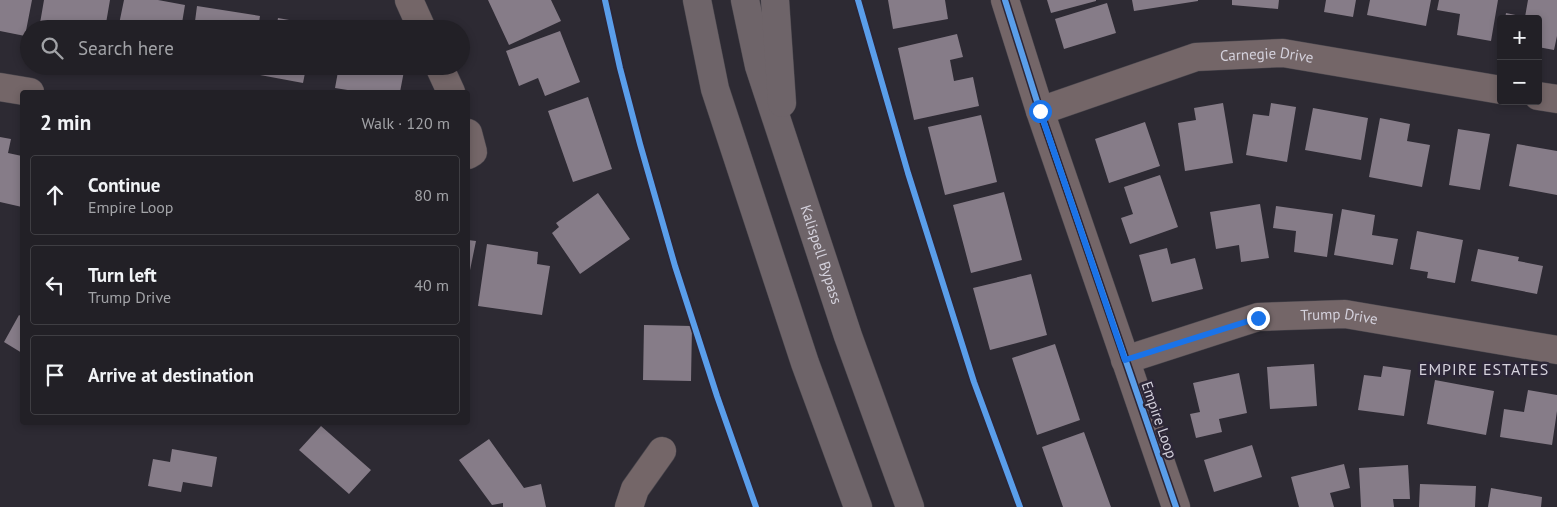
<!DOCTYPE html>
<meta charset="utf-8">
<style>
body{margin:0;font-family:"PT Sans",sans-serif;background:#2e2d32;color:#f1f3f6}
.controls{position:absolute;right:15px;top:15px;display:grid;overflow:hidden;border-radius:5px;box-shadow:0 2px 8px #0003}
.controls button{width:45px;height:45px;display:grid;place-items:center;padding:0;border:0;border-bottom:1px solid #3f3e43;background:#222026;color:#f1f3f6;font:25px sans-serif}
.stop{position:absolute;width:15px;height:15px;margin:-11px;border:4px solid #1a73e8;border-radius:50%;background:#fff}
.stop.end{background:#1a73e8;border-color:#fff;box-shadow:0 1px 5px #0008}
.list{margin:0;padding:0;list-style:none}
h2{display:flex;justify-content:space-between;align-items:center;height:65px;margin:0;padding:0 20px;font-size:21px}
h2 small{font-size:16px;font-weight:400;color:#a2a3a7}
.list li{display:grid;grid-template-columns:32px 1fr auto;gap:15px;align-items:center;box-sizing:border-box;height:80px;margin:0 10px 10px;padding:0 10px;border:1px solid #3f3e43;border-radius:5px}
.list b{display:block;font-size:19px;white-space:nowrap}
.list p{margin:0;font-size:16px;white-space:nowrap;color:#a2a3a7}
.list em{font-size:16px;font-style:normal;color:#a2a3a7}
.icon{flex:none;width:28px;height:28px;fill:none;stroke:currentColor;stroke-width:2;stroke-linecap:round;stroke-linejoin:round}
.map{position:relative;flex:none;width:1557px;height:507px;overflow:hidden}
.search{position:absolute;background:#222026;box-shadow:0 2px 8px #0003;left:20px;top:20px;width:450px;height:55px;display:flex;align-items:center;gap:12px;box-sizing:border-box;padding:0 18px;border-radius:28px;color:#a2a3a7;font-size:19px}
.panel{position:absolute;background:#222026;box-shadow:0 2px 8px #0003;left:20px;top:90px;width:450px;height:335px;border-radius:5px}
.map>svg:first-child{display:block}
.building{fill:#867c88}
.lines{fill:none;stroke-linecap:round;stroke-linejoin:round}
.minor-casing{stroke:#49464d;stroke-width:29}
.highway-casing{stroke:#49464d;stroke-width:29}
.minor{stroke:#746668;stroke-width:28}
.highway{stroke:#6e6469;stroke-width:28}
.cycleway-casing{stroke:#2c2637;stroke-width:9}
.cycleway{stroke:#5a9eea;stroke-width:6}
.route{stroke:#1a73e8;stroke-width:6}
.labels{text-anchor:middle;stroke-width:5;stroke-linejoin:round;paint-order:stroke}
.street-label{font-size:15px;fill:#d4d1dc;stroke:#2c2637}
.neighbourhood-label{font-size:16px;letter-spacing:1px;fill:#d4d1dc;stroke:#2c2637}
</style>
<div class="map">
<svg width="1557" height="507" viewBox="0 0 1557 507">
<rect width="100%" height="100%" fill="#2d2a33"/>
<path class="building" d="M0,0H32L25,36L0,31Z
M44,0H110L105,29H39Z
M124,0H158L185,5L181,29H118Z
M488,0H551L561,21L509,45Z
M888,0H945L948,19L893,29Z
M1047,0H1096V1L1051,13Z
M1132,0H1198V1L1134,11Z
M1232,0H1279L1278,9L1232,5Z
M1326,0H1356L1353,17L1324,12Z
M1370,0H1431L1426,26L1367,15Z
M1439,0H1498L1491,41L1457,35L1460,14L1437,10Z
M1528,0H1557V36L1554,50L1538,47V19H1505L1506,13L1525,17Z
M1107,3L1116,33L1064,49L1055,19Z
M197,6L260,16L258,29H194Z
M278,18L334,28V29H276Z
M560,31L580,82L545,96L538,78L519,86L506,51Z
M957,34L963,57L950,60L954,81L973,77L979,106L914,120L898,48Z
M203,66H252L251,75Z
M261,66H330L329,72L306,68L303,83L260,75Z
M339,66H392V69L404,71L400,92H360L335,88Z
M588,97L612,169L573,182L548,111Z
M1223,103L1233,163L1185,171L1178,123L1196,120L1194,108Z
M1271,103L1296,107L1287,162L1246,155L1253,114L1269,116Z
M1313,108L1368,118L1361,160L1305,150Z
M981,115L997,182L945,195L928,127Z
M1380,118L1410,124L1407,141L1430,145L1422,187L1369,177Z
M1145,122L1160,166L1109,183L1095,139Z
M1458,129L1490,134L1480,190L1449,185Z
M0,137L11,139L8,153L22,156V207L0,202Z
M1517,144L1557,151V195L1509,186Z
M1160,175L1178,227L1130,244L1121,218L1133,214L1124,187Z
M1004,192L1022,260L971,273L953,205Z
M598,193L630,239L580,274L552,233L559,227L556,223Z
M1260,204L1269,258L1241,262L1239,245L1216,249L1210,212Z
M1276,206L1333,214L1327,257L1294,252L1296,231L1273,228Z
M1342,209L1375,215L1372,235L1398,239L1393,265L1334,255Z
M1417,231L1463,240L1455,283L1427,278L1428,272L1410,269Z
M468,240L476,241L468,280Z
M487,244L538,252L537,264L550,266L542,315L478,306Z
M1167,248L1171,264L1195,258L1203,289L1152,302L1139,255Z
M1478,249L1519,257L1518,261L1543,266L1537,294L1471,281Z
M1031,274L1047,335L990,350L973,288Z
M19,315L22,317V353L4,342Z
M644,325L692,326L691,381L643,380Z
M1055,344L1080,420L1037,435L1012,358Z
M1314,364L1317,406L1270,409L1267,367Z
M1383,366L1411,370L1404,416L1358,410L1364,375L1381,377Z
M1239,373L1247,413L1219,419L1222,432L1196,438L1190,414L1200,412L1193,383Z
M1435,380L1494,391L1486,435L1427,424Z
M1528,390L1557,395V411L1552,445L1500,437L1504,409L1524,412Z
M321,426L371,470L349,494L299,450Z
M1084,432L1111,507H1063L1042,447Z
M489,439L524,488L541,484L546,507H503V503L492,505L459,460Z
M1252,445L1262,477L1214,492L1204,460Z
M172,449L217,457L212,487L183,482L181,492L148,486L153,459L170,462Z
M1344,464L1350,488L1330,493L1334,507H1299L1291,477Z
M1408,465L1410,499H1393L1394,507H1361L1359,468Z
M1420,484L1476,486L1475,507H1419Z
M1491,488L1542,497L1541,507H1488Z"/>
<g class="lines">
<g class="minor-casing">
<g id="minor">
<path d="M409,0L422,29"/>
<path d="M1005,0L1040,111L1176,507"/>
<path d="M439,66L451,92"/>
<path d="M0,87L30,92"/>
<path d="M1538,96L1557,99"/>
<path id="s1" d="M1040,111L1196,57L1283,53L1501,90"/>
<path d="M468,133L473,152L468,155"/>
<path id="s2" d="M1125,360L1258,317L1345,314L1557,350"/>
<path d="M629,507L635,489L662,451"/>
</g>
</g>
<g class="highway-casing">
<g id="highway">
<path d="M697,0L715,89L805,363L858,507"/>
<path id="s3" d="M745,0L759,66L848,336L910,507"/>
<path d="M775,0L782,103"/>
</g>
</g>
<use href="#minor" class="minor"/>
<use href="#highway" class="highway"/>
<g class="cycleway-casing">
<path id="cycleway" d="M605,0L620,68L640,144L675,266L717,396L756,507
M858,0L908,173L974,382L1020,507
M1005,0L1040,111L1176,507"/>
</g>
<use href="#cycleway" class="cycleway"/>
</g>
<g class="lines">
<path class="route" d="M1040,111L1125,360L1258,318"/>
</g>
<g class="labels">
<g class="street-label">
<text dy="5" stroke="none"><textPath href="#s1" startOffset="236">Carnegie Drive</textPath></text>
<text dy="5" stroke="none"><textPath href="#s3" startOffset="266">Kalispell Bypass</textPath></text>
<text dy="5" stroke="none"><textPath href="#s2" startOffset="221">Trump Drive</textPath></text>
<text transform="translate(1159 420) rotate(71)" y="5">Empire Loop</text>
</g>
<g class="neighbourhood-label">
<text x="1484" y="375">EMPIRE ESTATES</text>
</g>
</g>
</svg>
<div class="controls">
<button>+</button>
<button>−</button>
</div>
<div class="stop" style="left:1040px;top:111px"></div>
<div class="stop end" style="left:1258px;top:318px"></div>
<div class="search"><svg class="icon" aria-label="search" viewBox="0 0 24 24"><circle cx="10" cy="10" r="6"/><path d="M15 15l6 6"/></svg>Search here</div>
<section class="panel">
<h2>2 min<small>Walk · 120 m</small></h2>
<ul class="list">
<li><svg class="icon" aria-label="ahead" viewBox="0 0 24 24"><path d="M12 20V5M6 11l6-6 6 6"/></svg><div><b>Continue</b><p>Empire Loop</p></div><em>80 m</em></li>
<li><svg class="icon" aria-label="left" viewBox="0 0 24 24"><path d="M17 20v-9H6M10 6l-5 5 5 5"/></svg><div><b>Turn left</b><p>Trump Drive</p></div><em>40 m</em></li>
<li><svg class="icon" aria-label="arrive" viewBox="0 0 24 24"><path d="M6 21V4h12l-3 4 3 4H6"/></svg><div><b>Arrive at destination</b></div></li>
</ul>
</section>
</div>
